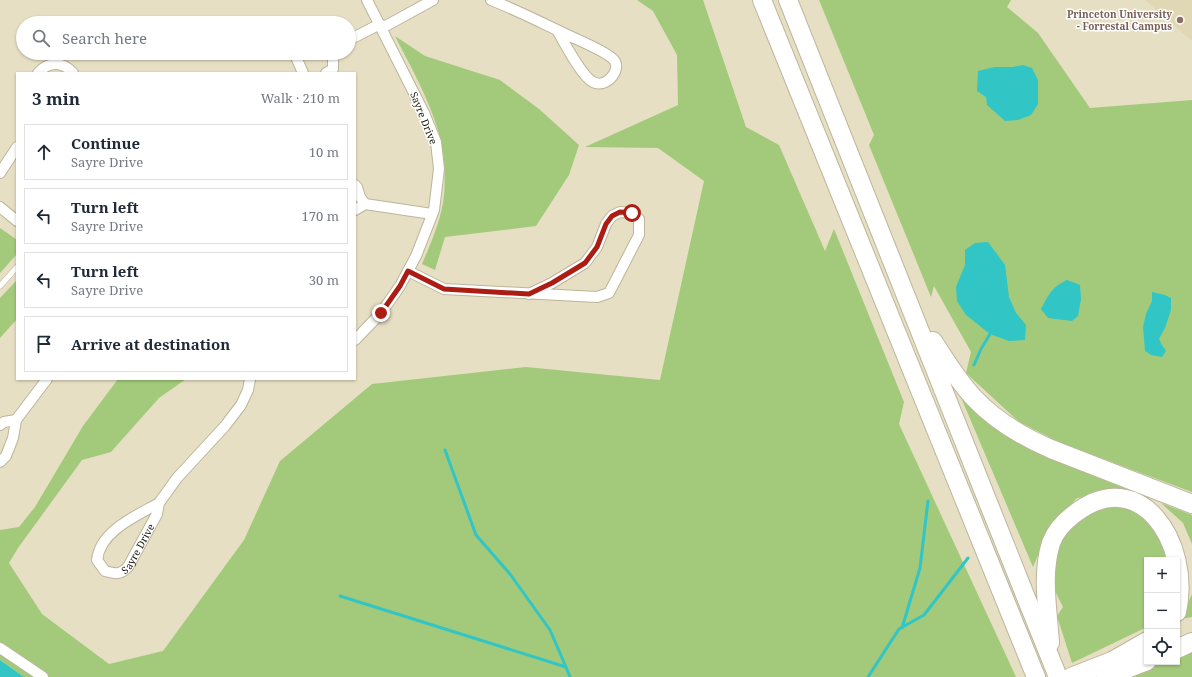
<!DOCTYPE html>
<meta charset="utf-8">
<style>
body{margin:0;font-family:"Noto Serif",serif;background:#f6f6f7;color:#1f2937}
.controls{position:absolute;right:12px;bottom:12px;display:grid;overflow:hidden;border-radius:0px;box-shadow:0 1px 3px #0004}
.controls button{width:36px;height:36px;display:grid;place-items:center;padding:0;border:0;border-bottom:1px solid #e0e1e3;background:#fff;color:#1f2937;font:20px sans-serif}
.stop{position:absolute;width:12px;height:12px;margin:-9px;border:3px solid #ac1c12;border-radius:50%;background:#fff}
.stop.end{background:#ac1c12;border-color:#fff;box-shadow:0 1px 4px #0008}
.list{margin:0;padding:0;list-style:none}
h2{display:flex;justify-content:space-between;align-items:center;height:52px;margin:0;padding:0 16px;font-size:17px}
h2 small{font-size:13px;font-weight:400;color:#747a83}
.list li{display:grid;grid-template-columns:26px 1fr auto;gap:12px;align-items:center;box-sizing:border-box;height:56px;margin:0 8px 8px;padding:0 8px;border:1px solid #e0e1e3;border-radius:0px}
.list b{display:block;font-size:15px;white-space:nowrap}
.list p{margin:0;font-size:13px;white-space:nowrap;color:#747a83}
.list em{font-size:13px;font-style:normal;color:#747a83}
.icon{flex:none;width:22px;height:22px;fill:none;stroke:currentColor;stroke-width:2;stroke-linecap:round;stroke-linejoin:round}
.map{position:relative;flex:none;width:1192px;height:677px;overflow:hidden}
.search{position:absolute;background:#fff;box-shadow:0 1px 3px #0004;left:16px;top:16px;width:340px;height:44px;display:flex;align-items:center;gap:10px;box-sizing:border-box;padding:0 14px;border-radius:22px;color:#747a83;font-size:15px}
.panel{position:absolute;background:#fff;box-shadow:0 1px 3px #0004;left:16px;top:72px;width:340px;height:308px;border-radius:0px}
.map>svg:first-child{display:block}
.built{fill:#e0d7b4}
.green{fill:#a2ca7a}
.water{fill:#32c5c6}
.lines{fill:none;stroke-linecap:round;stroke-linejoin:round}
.stream{stroke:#32c5c6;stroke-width:3}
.lane-casing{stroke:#bcb59a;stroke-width:6}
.street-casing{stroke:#bcb59a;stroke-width:12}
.highway-casing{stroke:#bcb59a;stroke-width:20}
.lane{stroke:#fff;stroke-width:5}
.street{stroke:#fff;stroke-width:10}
.highway{stroke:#fff;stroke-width:18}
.route{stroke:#ac1c12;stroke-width:5}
.education-dot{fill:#8d6e63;stroke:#fff;stroke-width:1.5}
.labels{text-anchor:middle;stroke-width:3;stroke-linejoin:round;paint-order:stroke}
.education-label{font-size:10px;font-weight:bold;fill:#785e54;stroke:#fff;text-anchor:end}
.street-label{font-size:10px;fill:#19170d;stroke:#fff}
</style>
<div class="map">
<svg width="1192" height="677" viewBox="0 0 1192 677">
<rect width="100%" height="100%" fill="#e6dfc4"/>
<path class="built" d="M1145,0H1192V41Z"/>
<path class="green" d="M637,0H703L746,127L779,145L825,251L834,229L904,402L899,424L1016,677H24L0,660V530L19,527L35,507L83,426L118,379H186L159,398L111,452L82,460L18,548L9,563L42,614L109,664L163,651L244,540L280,461L372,384L526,367L660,380L704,181L658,148L585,147L678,105L677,55L653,11Z
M819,0H1011L1007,7L1038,33L1090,108L1192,100V492L1063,444L1019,422L966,373L971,352L934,286L931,297L869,145L874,135Z
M395,36L425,56L500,80L539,109L579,145L569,175L536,226L445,237L435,270L422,264C431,243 442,218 444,195C445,184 445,162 443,152C436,111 414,73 395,36Z
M0,228L17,240V254L0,273Z
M17,280V319L0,338V298Z
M957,388L1017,443L1139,492L1077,498L1050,527L1033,567Z
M1161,503L1192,515V544L1183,523Z
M1104,507L1144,509L1177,560H1147V627L1072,663L1057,616L1063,607L1050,581L1055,551L1074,520Z
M1192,594V617L1181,619Z
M1192,649V677H1127L1161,662H1177V655Z"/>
<path class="water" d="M1023,65L1032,68L1038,80V104L1031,115L1018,120L1005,121L987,105L986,97L977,91L978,71L995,67H1013Z
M988,242L1005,265L1009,297L1016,313L1026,325L1025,340L1009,341L990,334L966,315L957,301L956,287L965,265V250L975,243Z
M1067,280L1080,285L1081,299L1078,316L1072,321L1048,318L1041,309C1049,294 1052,287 1067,280Z
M1152,292L1165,295L1171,298V310L1165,328L1159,339L1162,345L1166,351L1162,357L1151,355L1145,351L1143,327L1146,314L1152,301Z
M0,660L24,677H0Z"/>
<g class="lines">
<path class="stream" d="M974,365L981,349L990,334
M445,450L476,535L510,574L550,630L566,667
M340,596L566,667L570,677
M902,628L920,568L928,501
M868,677L899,629L924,615L968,558"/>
<g class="lane-casing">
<path id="lane" d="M0,286L17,267"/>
</g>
<g class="street-casing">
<g id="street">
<path d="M491,0C519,11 546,25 574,38C583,42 608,53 614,60C622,70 606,89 593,82C582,77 564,42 557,30"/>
<path d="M382,28L433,0"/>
<path d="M349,40L380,24"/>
<path d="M296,53V57L303,73"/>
<path d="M38,73C49,61 62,61 73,73"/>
<path d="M326,73L333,69V53"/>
<path d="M0,173L17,147"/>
<path d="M355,185L357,187L360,197L365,204L355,210"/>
<path d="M365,204L432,214"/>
<path d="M0,207L17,221"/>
<path d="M408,271L444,289L597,297L609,293L639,235V219L632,213L620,212L612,216L606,224L597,247L585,263L552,283L529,294"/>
<path d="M355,340L381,313L400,286L416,256L434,210L439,169L436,142L424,113L367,0"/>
<path d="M0,425L4,422L16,420"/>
<path d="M0,462L6,456L13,438L16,420L47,379"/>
<path id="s1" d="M159,503C136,516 100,531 97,560L105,571C116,574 120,575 128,567L157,514L159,503L177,478L225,426L241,405L248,390L250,379"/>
<path d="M0,648L43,677"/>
</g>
</g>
<g class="highway-casing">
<path id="highway" d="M762,0L1036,677
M788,0L1023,590L1058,677
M933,341C946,361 958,381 974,398C996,421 1023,437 1051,449L1192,504
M1050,643C1048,610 1041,575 1051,543C1055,532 1064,522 1073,515C1139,462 1192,542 1177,612
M1177,649L1192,642
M1071,677L1112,661L1147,641
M1106,677L1147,661"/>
</g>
<use href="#lane" class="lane"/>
<use href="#street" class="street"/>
<use href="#highway" class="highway"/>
</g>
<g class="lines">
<path class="route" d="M381,313L400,286L408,271L444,289L529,294L552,283L585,263L597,247L606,224L612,216L620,212L632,213"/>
</g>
<circle class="education-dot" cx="1180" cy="20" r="4"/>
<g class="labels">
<g class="education-label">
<text x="1172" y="18">Princeton University<tspan x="1172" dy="12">- Forrestal Campus</tspan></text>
</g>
<g class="street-label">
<text transform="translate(424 118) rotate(68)" y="4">Sayre Drive</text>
<text dy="4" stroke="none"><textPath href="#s1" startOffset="147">Sayre Drive</textPath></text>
</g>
</g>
</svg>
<div class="controls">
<button>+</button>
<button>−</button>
<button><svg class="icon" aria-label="locate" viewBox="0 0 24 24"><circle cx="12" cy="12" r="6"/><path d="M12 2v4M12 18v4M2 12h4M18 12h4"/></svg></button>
</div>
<div class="stop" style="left:632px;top:213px"></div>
<div class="stop end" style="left:381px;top:313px"></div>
<div class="search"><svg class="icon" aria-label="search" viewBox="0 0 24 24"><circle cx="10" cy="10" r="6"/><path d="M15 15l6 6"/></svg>Search here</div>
<section class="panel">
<h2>3 min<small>Walk · 210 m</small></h2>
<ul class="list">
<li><svg class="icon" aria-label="ahead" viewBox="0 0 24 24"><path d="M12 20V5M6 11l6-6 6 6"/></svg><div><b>Continue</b><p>Sayre Drive</p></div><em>10 m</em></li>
<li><svg class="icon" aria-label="left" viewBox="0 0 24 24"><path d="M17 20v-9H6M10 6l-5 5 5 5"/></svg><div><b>Turn left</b><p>Sayre Drive</p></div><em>170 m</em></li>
<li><svg class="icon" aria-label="left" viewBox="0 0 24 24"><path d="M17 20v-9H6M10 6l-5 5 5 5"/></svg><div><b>Turn left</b><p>Sayre Drive</p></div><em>30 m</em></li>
<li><svg class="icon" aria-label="arrive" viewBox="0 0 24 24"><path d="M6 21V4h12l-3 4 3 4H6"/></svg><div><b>Arrive at destination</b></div></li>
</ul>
</section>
</div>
